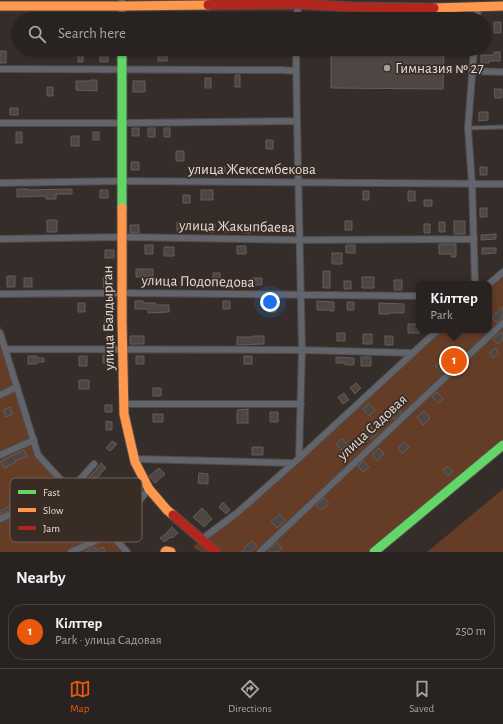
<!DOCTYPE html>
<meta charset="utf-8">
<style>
body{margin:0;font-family:"Alegreya Sans",sans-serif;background:#302a29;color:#f1f3f6}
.you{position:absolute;left:270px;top:302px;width:14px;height:14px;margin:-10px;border:3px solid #fff;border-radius:50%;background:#1a73e8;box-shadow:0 0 0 6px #1a73e833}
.badge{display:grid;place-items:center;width:26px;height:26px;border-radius:50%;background:#ea580c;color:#fff;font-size:13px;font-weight:700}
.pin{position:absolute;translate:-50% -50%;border:2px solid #fff;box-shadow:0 1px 4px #0006}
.popup{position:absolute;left:416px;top:281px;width:76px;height:52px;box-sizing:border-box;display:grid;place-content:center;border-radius:8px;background:#282220;filter:drop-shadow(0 1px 3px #0005);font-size:13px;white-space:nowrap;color:#a5a4a5}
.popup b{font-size:15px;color:#f1f3f6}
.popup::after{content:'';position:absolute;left:50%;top:100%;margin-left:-8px;border:8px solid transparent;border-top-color:#282220}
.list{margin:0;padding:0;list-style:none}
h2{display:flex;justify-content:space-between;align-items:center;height:52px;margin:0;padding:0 16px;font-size:17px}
h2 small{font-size:13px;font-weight:400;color:#a5a4a5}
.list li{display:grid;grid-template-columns:26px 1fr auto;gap:12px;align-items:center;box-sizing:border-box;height:56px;margin:0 8px 8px;padding:0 8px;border:1px solid #443f3e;border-radius:16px}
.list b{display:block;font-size:15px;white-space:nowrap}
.list p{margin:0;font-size:13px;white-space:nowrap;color:#a5a4a5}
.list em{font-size:13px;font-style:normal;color:#a5a4a5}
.icon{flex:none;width:22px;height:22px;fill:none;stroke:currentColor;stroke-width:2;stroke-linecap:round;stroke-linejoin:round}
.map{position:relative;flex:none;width:503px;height:552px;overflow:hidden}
.search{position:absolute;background:#282220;box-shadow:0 1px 3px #0004;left:12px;right:12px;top:12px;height:44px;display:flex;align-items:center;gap:10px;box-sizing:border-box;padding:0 14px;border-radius:22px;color:#a5a4a5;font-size:15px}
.sheet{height:116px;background:#282220}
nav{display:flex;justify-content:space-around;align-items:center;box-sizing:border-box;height:56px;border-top:1px solid #443f3e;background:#282220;font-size:11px;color:#a5a4a5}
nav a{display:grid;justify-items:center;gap:2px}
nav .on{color:#ea580c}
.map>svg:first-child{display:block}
.green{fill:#653d27}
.building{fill:#4d4643;stroke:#645d5a}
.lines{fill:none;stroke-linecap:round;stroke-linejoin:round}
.lane-casing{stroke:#504a47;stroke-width:5}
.street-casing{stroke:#504a47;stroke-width:8}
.fast-casing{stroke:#504a47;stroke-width:11}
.slow-casing{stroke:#504a47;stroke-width:11}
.jam-casing{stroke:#504a47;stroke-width:11}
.lane{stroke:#61646a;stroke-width:3}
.street{stroke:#61646a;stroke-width:6}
.fast{stroke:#63d668;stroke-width:9}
.slow{stroke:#ff974d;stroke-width:9}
.jam{stroke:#b3261e;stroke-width:9}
.poi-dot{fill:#a79e9a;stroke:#392c25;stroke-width:1.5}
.labels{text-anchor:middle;stroke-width:3.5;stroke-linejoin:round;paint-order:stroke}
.poi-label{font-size:15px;fill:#e4dbd7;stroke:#392c25;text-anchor:start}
.street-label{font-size:15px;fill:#e4dbd7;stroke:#392c25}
.key{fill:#392c25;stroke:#6c615a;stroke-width:1}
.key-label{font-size:11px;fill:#e4dbd7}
</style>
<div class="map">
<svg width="503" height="552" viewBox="0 0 503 552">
<rect width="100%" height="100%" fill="#352d2a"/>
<path class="green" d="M503,274V447L372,552H201L193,547L439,330H489V286Z
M0,325L38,452L125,552H0Z
M503,489V552H427Z"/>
<path class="building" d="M494,22H501V33H494Z
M331,49H444L443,89L331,88Z
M0,51H6V63H0Z
M78,52H83V62H78Z
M158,52H167V61H158Z
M494,52H500V61H489V63H481V55H494Z
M100,54H108V62H100Z
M235,75H240V87H235Z
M205,78H211V88H205Z
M90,80H97V91L76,90V81H90Z
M133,81H145V92H133Z
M47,87H53V96H47Z
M494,89H502V98H495Z
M10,108H18V115H10Z
M479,112H488V120L479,121Z
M132,128H139V136H132Z
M148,128H155V137H148Z
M164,128H170V137H164Z
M16,132H22V143H16Z
M93,132H99V140H93Z
M71,136H79V146H71Z
M266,140H273V149H266Z
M176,151H184V161H176Z
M131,162H139V170H131Z
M212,167H225V173H212Z
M480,167H487V175H480Z
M17,189H28V190L72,189V194H56V199H46V196L17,197Z
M100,190H108V198H100Z
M201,190H213V200H201Z
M363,191H369V200H363Z
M408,191H415V201H408Z
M183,195H190V203H183Z
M424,200H432V206H424Z
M480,208H487V217H480Z
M47,220H57V232H47Z
M345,221H352V230H345Z
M454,221H465V234H454Z
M177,222H182V232H177Z
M439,222H445V232H439Z
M224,223H231V232H224Z
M207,224H215V232H207Z
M424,224H430V233H424Z
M130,225H139V233H130Z
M244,225H251V233H244Z
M496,234V239L481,240V235Z
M439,244H456V257H451V254H439Z
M145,245H153V254H145Z
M346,245H355V253H346Z
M237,246H246V254H237Z
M164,247H174V256H164Z
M482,248H496V253L482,254Z
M105,250H114V258H105Z
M332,253H342V264H332Z
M136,269H153V276L136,277Z
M323,271H330V288H323Z
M213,273H220V285H213Z
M7,276H15V287H7Z
M362,277H374V288H362Z
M24,278H32V287H24Z
M103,278H113V288H104Z
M253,278H262V285H253Z
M394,280H402V290H394Z
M344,281H351V289H344Z
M135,301H143V303H156V305H169V312L148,313V309H135Z
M223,301H230V309H223Z
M268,301H276V312H268Z
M317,301L334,302V311H330V310H317Z
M347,302H354V310H347Z
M78,303H85V312H78Z
M379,303L404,304V313H389V314H379Z
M503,307V317L497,323L492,317Z
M105,315H114V325H105Z
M408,324H419V333H408Z
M501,332L503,334V340L498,344L493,339Z
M337,333H345V341H337Z
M363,334H372V344H363Z
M130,336H144V344H130Z
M253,336H264V344L237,345V337H253Z
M385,336H393V345H385Z
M495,348L499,353L493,358L489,353Z
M103,355H113V363H103Z
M28,356H37V358H44V362H37V364H28Z
M79,356H87V366H79Z
M136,356H144V364H136Z
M244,356H252V364H244Z
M336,357L354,358V365H345V363H336Z
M361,357H371V366H361Z
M442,360L448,366L441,372L435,366Z
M79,380H89V389H79Z
M356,383L361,388L355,394L350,388Z
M153,388H161V396H153Z
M437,392L443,399L438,403L432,396Z
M344,393L349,400L343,404L338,397Z
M369,403L375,410L369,416L363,409Z
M105,405H112V412H105Z
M395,405L402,412L394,419L387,412Z
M10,407L13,414L6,417L3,410Z
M248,409V423H237V410Z
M424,411L430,418L423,425L417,417Z
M270,412H278V422H270Z
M153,414H163V422H153Z
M106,421L112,422V430H106Z
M372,428L377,434L371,439L366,434Z
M342,439L348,445L342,450L336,444Z
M112,441L117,444L110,451L106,448Z
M405,442L409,447L402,453L398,448Z
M252,447H263V455H252Z
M379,448L384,454L377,461L372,455Z
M24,450L27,456L15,461L16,462L4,468L1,461Z
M363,461L369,467L363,472L358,466Z
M101,463L106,468L100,474V475L96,479L94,477L90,482L87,479L97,469V468Z
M448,466L453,471L448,476L443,470Z
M159,468L165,474L155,483L149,476Z
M199,473L208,474V484L198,483Z
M135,488L139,493L128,503L130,505L123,511L118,506Z
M48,489L49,492L0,514V511L15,503L14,501L20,498L21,500L35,494V495Z
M59,497L61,503L47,510L44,505L46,504V503Z
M324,498L329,504L321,510L316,505Z
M223,502L230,510L226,514L219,507Z
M202,508L212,519L204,527L193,517Z
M26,512L28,517L19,521V523L12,526L9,520Z
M280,514L285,520L277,528L271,522Z
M172,527L178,533L172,538L171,537L164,542L160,538L167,533V532Z
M122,529L128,535L123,540L117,534Z
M252,541L257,546L250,552H241L246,547V546Z
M277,542L282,548L278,552H270L268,550Z
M95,547L96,550L103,547L105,552H85Z"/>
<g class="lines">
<g class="lane-casing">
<path id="lane" d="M468,128L503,127"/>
</g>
<g class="street-casing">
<path id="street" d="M122,0V19
M297,19L298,4
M477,19L478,7
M296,49L297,121L302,350L299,457
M474,49L468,128L472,184L475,284
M0,69L281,70L296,71
M472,71L503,72
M0,123H122L297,121
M0,183L122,181L503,184
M0,239L122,237L300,240L474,239
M489,284L503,272
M0,294L122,293L419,296
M0,333L38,455L127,552
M5,349L302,350L413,353
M0,395L17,387
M124,404H301
M0,455L34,440
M135,459L293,463
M0,519L76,484L94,464
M202,539L237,513L297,460L438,330
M71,552L111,534L149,489
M260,552L503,323"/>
</g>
<g class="fast-casing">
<path id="fast" d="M122,49V208
M374,552L503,445"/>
</g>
<g class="slow-casing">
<path id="slow" d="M0,6H122L208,5
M434,8L503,6
M122,208V320L124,414L135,462L149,489L167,510L173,515
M165,552L166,551L171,552"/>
</g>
<g class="jam-casing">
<path id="jam" d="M208,5L298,4L354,7L434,8
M173,515L216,552"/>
</g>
<use href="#lane" class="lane"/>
<use href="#street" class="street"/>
<use href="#fast" class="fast"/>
<use href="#slow" class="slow"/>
<use href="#jam" class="jam"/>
</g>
<circle class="poi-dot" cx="387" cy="68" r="4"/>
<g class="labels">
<g class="poi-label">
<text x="395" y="73">Гимназия № 27</text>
</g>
<g class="street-label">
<text x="252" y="174">улица Жексембекова</text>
<text transform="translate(237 226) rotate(1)" y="5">улица Жакыпбаева</text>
<text transform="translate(198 281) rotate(1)" y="5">улица Подопедова</text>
<text transform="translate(108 318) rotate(-91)" y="5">улица Балдырган</text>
<text transform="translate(372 427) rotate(-43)" y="5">улица Садовая</text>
</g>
</g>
<rect x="10" y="478" width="132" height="64" rx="6" class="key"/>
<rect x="18" y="490" width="18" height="4" fill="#63d668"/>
<rect x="18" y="508" width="18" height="4" fill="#ff974d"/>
<rect x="18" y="526" width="18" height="4" fill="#b3261e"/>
<g class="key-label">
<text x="43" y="496">Fast</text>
<text x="43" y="514">Slow</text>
<text x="43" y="532">Jam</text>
</g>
</svg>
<div class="you"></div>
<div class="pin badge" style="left:454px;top:361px">1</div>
<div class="popup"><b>Кілттер</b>Park</div>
<div class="search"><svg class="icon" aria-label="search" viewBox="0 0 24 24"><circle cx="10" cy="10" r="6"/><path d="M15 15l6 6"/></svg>Search here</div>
</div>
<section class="sheet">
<h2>Nearby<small></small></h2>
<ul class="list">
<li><span class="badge">1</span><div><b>Кілттер</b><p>Park · улица Садовая</p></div><em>250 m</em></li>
</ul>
</section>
<nav>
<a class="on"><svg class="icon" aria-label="map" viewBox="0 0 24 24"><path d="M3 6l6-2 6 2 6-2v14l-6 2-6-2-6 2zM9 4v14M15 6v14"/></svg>Map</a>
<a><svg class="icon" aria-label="directions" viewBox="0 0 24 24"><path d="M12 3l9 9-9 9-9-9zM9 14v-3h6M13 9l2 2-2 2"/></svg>Directions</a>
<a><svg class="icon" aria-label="saved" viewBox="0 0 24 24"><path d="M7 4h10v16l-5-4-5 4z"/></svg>Saved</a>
</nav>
